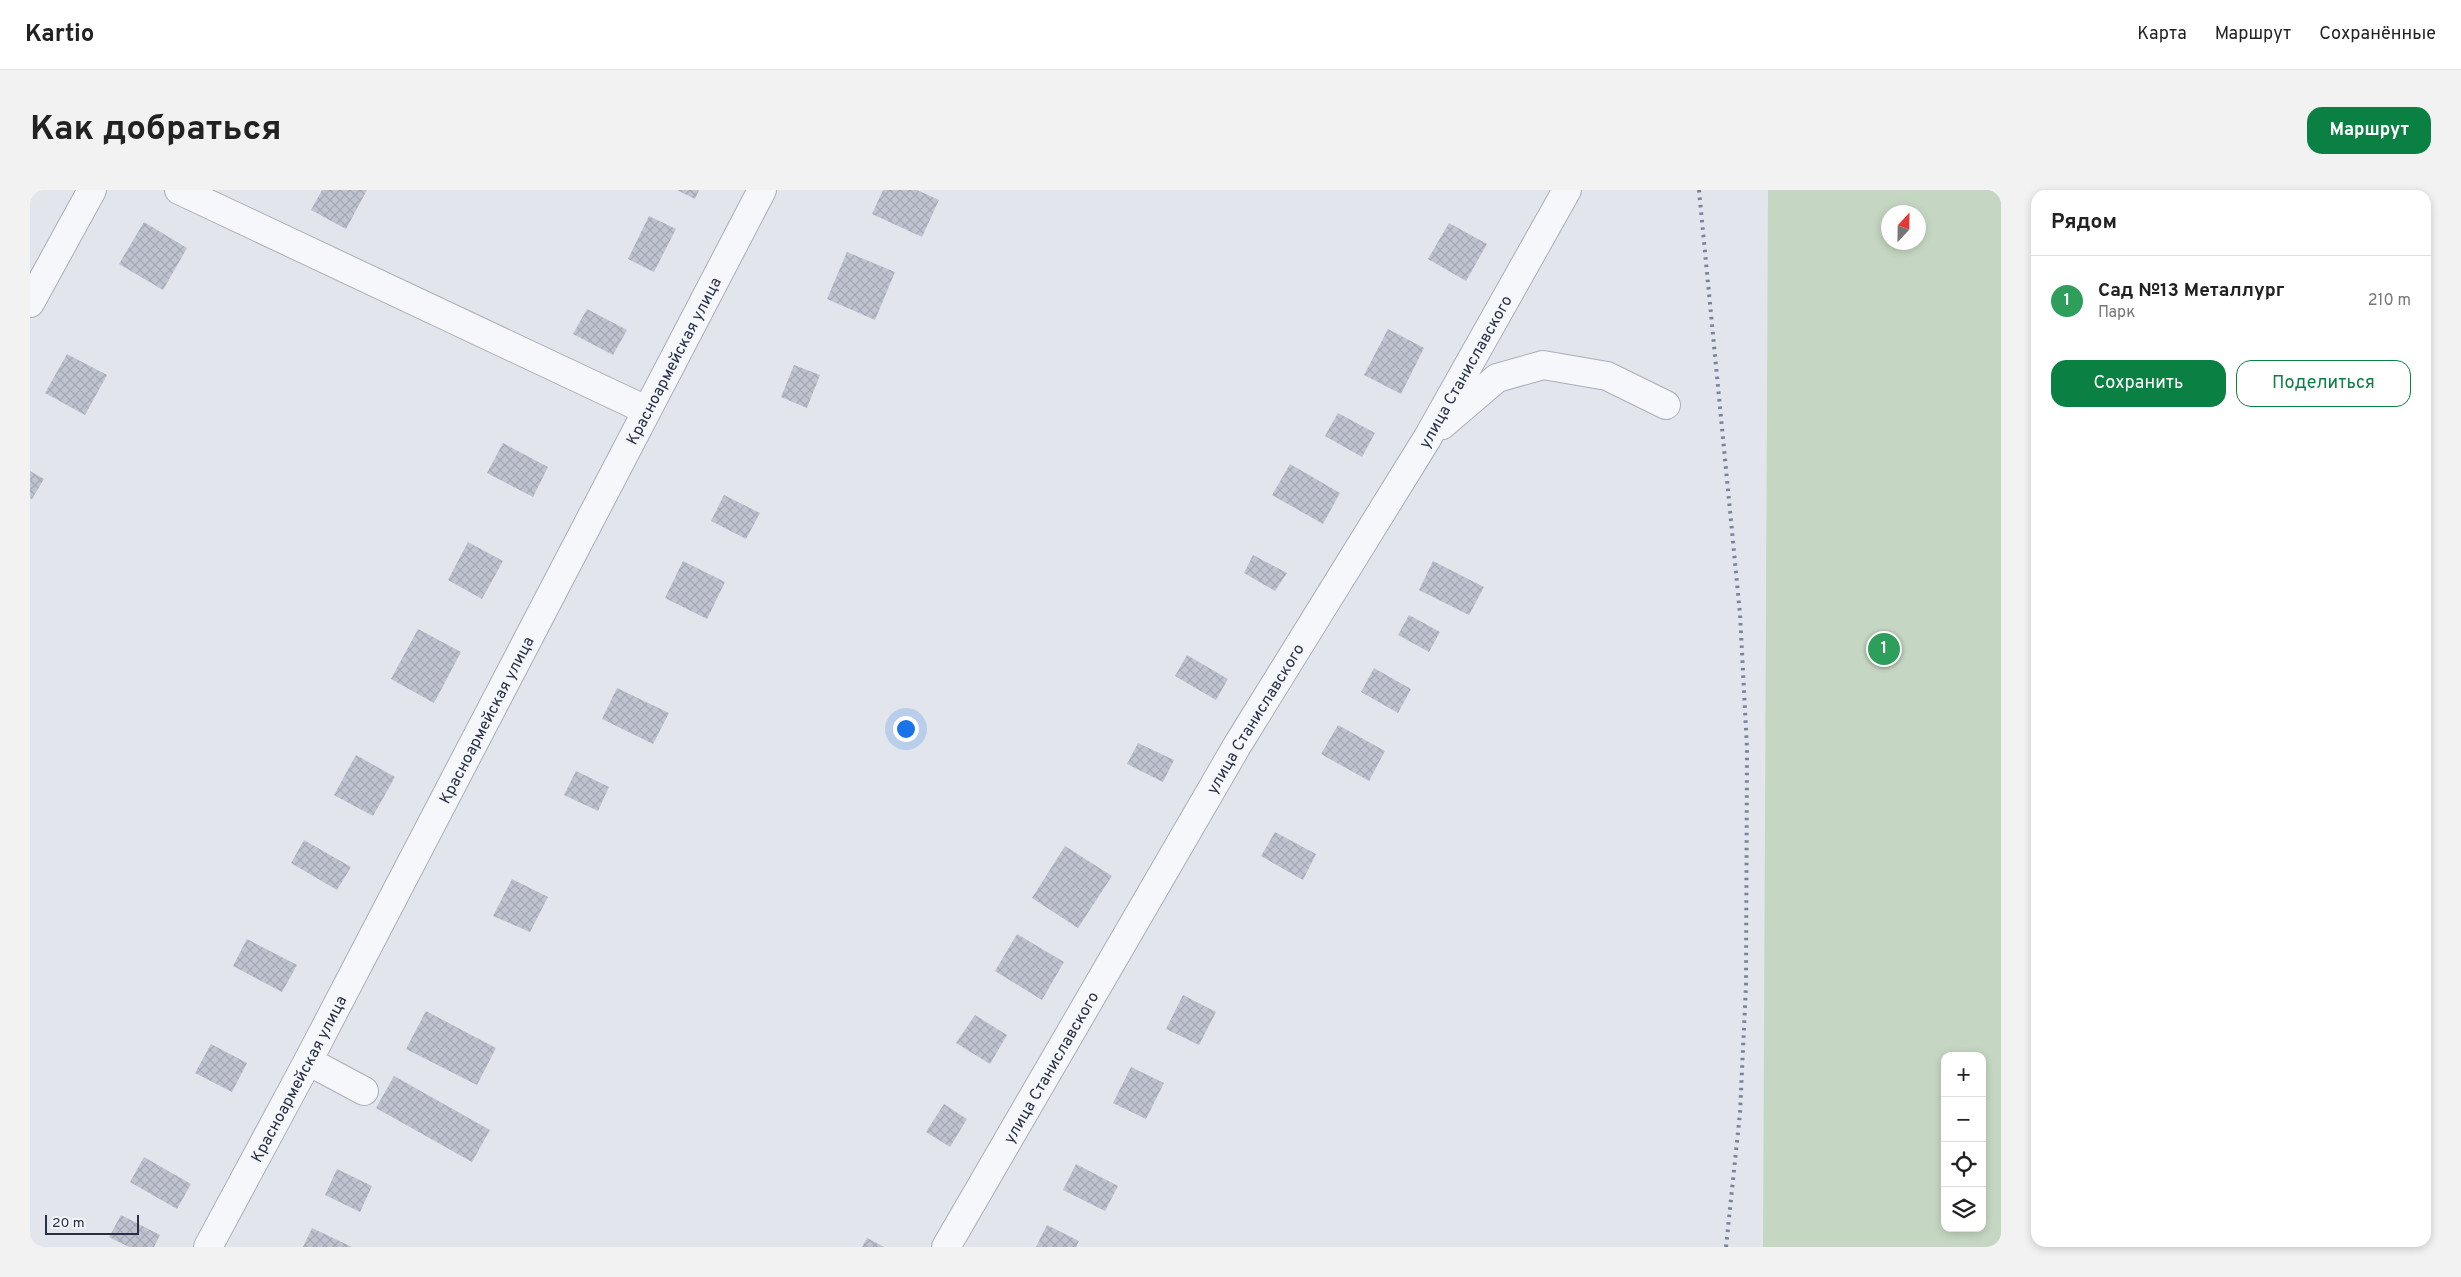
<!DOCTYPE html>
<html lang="ru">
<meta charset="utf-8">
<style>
body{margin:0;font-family:Overpass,sans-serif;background:#f2f2f2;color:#222}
.controls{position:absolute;right:15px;bottom:15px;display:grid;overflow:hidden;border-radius:10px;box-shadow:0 2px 8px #0003}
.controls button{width:45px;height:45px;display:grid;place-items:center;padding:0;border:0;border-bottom:1px solid #e0e0e0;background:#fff;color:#222;font:25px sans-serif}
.compass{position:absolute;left:1851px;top:15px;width:45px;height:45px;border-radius:50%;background:#fff;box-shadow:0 2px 8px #0003;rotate:22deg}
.scale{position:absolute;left:15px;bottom:12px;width:94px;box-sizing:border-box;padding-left:5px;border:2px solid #282f47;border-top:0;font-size:14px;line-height:18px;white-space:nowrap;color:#282f47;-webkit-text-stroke:4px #f3f4f9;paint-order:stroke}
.you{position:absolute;left:875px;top:538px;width:18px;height:18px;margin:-12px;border:4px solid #fff;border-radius:50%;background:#1a73e8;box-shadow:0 0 0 8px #1a73e833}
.badge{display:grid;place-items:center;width:32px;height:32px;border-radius:50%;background:#0b8043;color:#fff;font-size:16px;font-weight:700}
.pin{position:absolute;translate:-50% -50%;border:2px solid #fff;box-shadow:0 1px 5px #0006}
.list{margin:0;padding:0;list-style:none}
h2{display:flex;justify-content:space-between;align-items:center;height:65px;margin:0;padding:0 20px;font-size:21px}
h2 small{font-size:16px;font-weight:400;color:#767676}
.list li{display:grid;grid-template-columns:32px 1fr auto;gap:15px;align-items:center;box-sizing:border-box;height:90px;padding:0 20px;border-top:1px solid #e0e0e0}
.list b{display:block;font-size:19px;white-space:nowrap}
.list p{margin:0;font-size:16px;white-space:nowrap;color:#767676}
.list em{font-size:16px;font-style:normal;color:#767676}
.actions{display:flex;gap:10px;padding:15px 20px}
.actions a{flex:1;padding:11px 0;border:1px solid #0b8043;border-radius:15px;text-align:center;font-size:18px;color:#0b8043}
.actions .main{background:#0b8043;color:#fff}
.icon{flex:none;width:28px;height:28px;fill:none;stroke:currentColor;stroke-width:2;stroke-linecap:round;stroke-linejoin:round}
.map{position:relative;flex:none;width:1971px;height:1057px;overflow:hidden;border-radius:15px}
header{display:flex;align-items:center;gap:30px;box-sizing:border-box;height:70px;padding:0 25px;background:#fff;border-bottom:1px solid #e0e0e0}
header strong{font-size:24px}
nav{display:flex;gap:28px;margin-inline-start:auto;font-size:18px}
.intro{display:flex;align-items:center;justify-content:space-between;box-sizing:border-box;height:120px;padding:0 30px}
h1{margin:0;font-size:35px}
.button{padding:12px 22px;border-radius:15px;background:#0b8043;color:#fff;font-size:18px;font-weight:700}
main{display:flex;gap:30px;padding:0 30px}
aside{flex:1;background:#fff;border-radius:15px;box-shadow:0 2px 8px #0003}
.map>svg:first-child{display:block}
.garden{fill:#c5d7c2;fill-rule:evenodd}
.building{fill:url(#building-cross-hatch)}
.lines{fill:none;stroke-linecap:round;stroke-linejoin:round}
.minor-casing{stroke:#aaaeba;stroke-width:30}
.minor{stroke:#f6f7fa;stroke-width:28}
.rail{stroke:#7a8198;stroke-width:4;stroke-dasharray:2.5 5;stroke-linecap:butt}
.labels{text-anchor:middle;stroke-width:4;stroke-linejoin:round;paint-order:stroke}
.street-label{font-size:16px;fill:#282f47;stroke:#f3f4f9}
</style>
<header>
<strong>Kartio</strong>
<nav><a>Карта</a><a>Маршрут</a><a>Сохранённые</a></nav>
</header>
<div class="intro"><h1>Как добраться</h1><a class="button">Маршрут</a></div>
<main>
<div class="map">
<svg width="1971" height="1057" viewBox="0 0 1971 1057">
<defs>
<pattern id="building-cross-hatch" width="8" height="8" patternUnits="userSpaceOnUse" patternTransform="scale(1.25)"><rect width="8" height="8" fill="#bfc3d0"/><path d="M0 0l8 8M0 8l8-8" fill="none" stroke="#a4a8b4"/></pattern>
</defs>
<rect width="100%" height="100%" fill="#e2e5ec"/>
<path class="garden" d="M1738,0H1971V1057H1733ZM1858,22H1888V52H1858ZM1915,866H1952V1038H1915Z"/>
<path class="building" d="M292,0H337L316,39L281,20Z
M647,0H669L665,9Z
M853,0H887L909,10L892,47L842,24Z
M619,26L646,39L624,82L598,69Z
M114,32L157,58L133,100L89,74Z
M1419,33L1457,54L1436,91L1398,69Z
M817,62L865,82L845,130L797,109Z
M557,119L597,140L583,165L543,144Z
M1358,139L1394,158L1371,204L1334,185Z
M37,164L77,185L55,225L15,203Z
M764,175L790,185L777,218L751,207Z
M1308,223L1345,243L1332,267L1295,246Z
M473,253L518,277L503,307L457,283Z
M1260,274L1310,303L1293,334L1242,305Z
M0,281L14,289L2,309L0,308Z
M694,305L730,323L716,349L681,331Z
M438,352L473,371L452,409L418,390Z
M1223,365L1257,383L1245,401L1214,383Z
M653,371L695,392L677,429L635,408Z
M1403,371L1454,397L1439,425L1389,400Z
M1379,425L1410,442L1399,462L1368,445Z
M388,439L431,462L404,513L361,489Z
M1157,465L1198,489L1186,510L1145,486Z
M1344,478L1381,499L1368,523L1331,502Z
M587,498L639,523L623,554L572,529Z
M1308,535L1355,561L1339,591L1291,564Z
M1108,553L1144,570L1133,592L1097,574Z
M326,565L365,587L343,626L304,605Z
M546,581L579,597L568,621L534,605Z
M1245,642L1286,664L1273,690L1231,666Z
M274,650L321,677L307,700L261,673Z
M1035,656L1082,686L1048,738L1002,708Z
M482,689L518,707L500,742L463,726Z
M987,744L1034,772L1012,810L965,781Z
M217,749L267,775L252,802L203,776Z
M1153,805L1186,822L1169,855L1136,839Z
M396,821L466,858L447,895L376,859Z
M945,825L977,845L960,874L926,853Z
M181,854L217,873L202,902L165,883Z
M1101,877L1134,893L1116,929L1083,913Z
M364,886L460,940L442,972L346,918Z
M914,914L937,929L920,957L896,942Z
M114,967L161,994L147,1019L100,992Z
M1046,974L1088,996L1075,1021L1033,1000Z
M307,979L342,996L330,1022L295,1005Z
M91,1025L130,1045L124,1057H99L79,1047Z
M1017,1035L1049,1051L1046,1057H1006Z
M282,1038L322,1057H273Z
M837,1048L854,1057H832Z"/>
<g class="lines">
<g class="minor-casing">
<g id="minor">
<path d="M149,0L616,220"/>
<path d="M0,113L62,0"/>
<path d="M1412,235L1467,188L1513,175L1577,186L1636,215"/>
<path d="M278,871L334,901"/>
<path id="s1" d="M178,1057L278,871L732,0"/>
<path id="s2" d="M916,1057L1208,554L1398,247L1537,0"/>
</g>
</g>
<use href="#minor" class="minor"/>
<path class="rail" d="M1669,0L1710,424L1717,558L1716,795L1710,923L1696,1057"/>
</g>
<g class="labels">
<g class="street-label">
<text dy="6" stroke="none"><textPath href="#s1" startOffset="1001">Красноармейская улица</textPath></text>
<text dy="6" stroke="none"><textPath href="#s2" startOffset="1018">улица Станиславского</textPath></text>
<text dy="6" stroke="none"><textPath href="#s2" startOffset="612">улица Станиславского</textPath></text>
<text dy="6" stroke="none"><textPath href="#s1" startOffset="596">Красноармейская улица</textPath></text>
<text dy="6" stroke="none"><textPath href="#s2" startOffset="208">улица Станиславского</textPath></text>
<text dy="6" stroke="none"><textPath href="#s1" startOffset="191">Красноармейская улица</textPath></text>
</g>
</g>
</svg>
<div class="controls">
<button>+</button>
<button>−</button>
<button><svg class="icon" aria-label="locate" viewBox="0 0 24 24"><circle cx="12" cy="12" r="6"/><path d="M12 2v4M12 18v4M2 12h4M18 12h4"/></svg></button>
<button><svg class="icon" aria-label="layers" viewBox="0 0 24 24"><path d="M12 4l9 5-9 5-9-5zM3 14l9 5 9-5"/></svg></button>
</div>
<svg class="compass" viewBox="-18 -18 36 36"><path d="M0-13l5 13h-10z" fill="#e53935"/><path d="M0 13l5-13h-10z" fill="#767676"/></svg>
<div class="scale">20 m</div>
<div class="you"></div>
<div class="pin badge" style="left:1854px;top:459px;background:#2e9e5b">1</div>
</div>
<aside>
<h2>Рядом<small></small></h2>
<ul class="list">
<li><span class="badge" style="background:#2e9e5b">1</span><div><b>Сад №13 Металлург</b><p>Парк</p></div><em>210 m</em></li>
</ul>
<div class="actions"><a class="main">Сохранить</a><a>Поделиться</a></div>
</aside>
</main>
